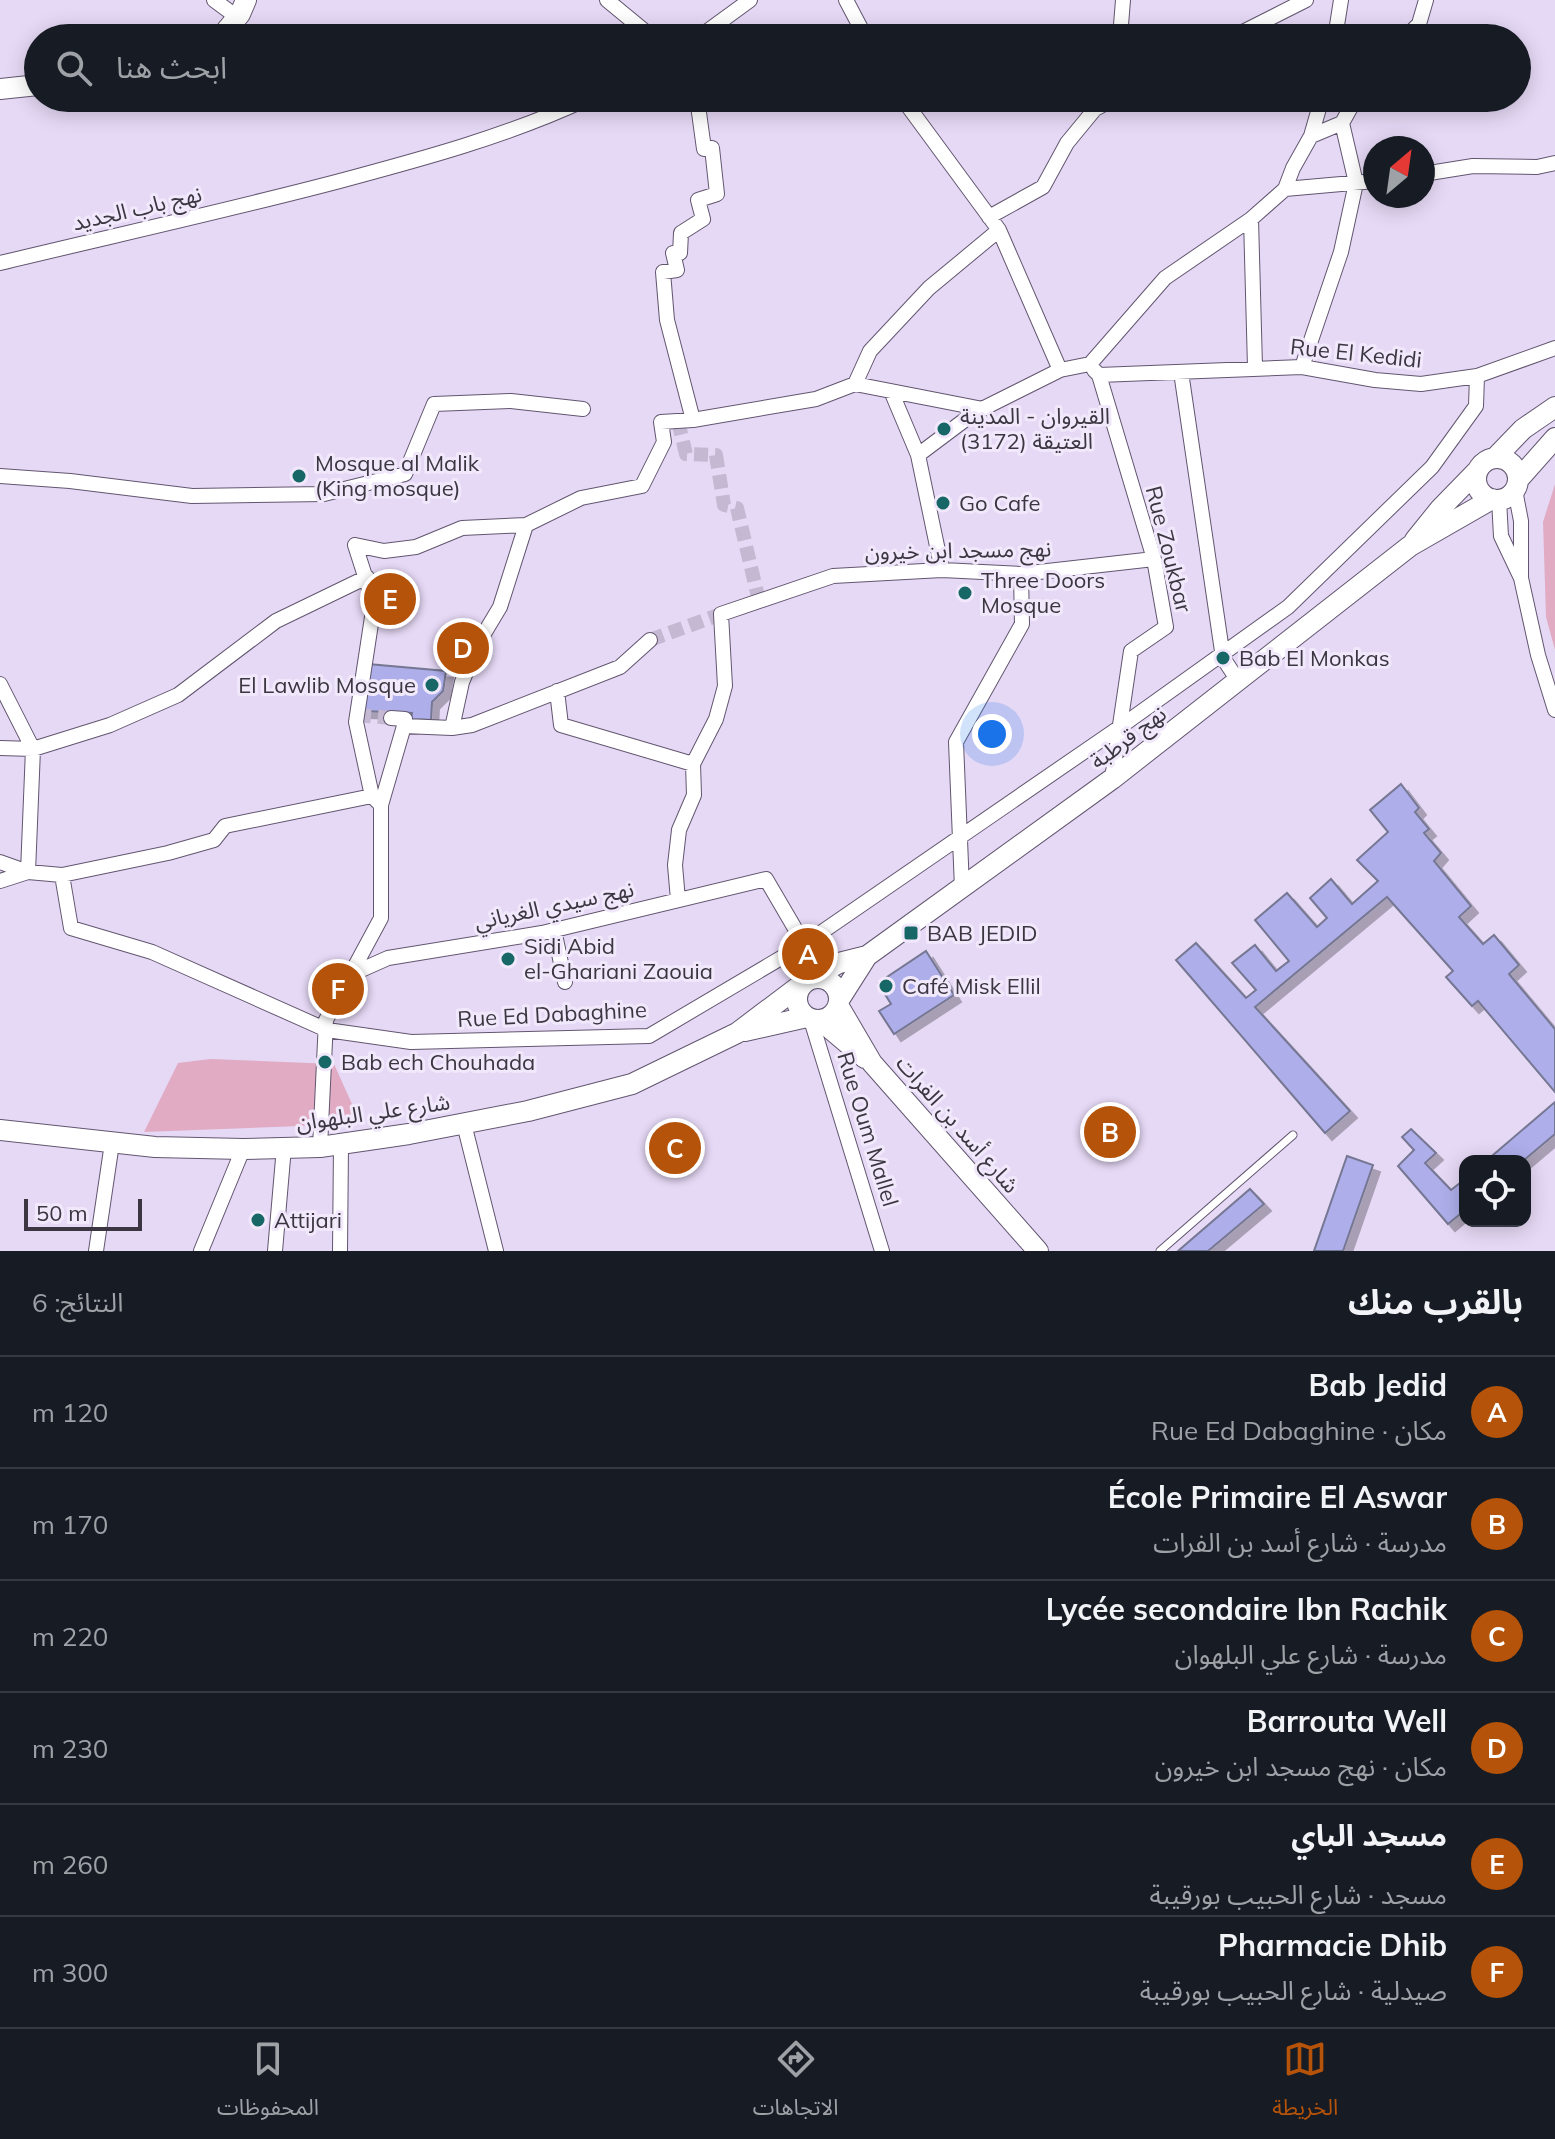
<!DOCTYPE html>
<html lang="ar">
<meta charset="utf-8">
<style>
body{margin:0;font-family:Mulish,"Noto Sans Arabic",sans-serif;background:#20242c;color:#f1f3f6;direction:rtl}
.controls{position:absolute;right:24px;bottom:24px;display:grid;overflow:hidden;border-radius:16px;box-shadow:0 4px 20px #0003}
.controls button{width:72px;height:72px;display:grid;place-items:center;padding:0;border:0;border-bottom:2px solid #363941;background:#171b24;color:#f1f3f6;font:40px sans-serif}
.compass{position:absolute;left:1363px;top:136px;width:72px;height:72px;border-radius:50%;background:#171b24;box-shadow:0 4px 20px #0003;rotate:29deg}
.scale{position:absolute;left:24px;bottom:20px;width:118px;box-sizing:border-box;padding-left:8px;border:4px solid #3b3641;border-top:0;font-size:22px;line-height:28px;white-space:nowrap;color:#3b3641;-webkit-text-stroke:6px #f1e9fb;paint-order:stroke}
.you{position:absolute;left:992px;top:734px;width:28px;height:28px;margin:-20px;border:6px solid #fff;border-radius:50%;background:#1a73e8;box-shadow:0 0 0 12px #1a73e833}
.badge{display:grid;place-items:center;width:52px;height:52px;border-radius:50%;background:#b45309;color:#fff;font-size:26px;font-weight:700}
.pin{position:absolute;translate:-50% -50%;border:4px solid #fff;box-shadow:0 2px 8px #0006}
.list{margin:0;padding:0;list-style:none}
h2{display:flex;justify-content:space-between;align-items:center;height:104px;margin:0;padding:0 32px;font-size:34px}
h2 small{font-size:26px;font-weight:400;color:#9ea1a6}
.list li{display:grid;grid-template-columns:52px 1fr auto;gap:24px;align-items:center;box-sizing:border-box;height:112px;padding:0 32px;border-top:2px solid #363941}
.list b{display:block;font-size:30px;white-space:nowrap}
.list p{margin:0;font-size:26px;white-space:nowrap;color:#9ea1a6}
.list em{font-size:26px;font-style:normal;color:#9ea1a6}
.icon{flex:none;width:44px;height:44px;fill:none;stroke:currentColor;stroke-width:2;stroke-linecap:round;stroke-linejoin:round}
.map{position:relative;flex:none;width:1555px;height:1251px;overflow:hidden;direction:ltr}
.search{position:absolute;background:#171b24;box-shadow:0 4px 20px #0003;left:24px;right:24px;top:24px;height:88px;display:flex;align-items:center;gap:20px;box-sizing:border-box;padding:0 28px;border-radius:44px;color:#9ea1a6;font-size:30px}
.sheet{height:776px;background:#171b24}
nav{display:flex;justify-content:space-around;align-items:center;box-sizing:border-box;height:112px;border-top:2px solid #363941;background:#171b24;font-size:22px;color:#9ea1a6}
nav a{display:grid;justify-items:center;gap:4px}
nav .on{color:#b45309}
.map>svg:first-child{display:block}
.green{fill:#e1abc3}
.building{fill:#aeaeeb;stroke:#767792;stroke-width:2;filter:url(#shadow)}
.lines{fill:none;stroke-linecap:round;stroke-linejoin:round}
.street-tunnel{stroke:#c4b8d2;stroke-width:14;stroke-dasharray:14 7;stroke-linecap:butt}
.lane-casing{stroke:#62566f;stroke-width:9}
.street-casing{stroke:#62566f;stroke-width:16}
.secondary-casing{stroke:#62566f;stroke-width:22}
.lane{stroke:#fff;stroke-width:7}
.street{stroke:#fff;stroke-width:14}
.secondary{stroke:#fff;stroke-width:20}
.poi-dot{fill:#186767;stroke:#f1e9fb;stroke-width:3}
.labels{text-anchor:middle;stroke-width:6;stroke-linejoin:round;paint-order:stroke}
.street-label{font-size:22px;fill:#3b3641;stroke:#f1e9fb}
.poi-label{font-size:22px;fill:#3b3641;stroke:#f1e9fb;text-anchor:start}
</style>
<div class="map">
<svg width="1555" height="1251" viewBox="0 0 1555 1251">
<defs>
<filter id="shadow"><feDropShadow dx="7" dy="7" stdDeviation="0" flood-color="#0004"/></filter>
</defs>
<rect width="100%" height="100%" fill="#e6d9f6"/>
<path class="green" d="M1555,484V650L1546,617L1543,522Z
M210,1059L334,1064L352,1104L355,1124L144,1132L178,1063Z"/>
<path class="building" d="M368,664L446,671L443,691L432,702L431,720L411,719L412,713L363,711Z
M1401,784L1419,808L1415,812L1429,829L1424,833L1441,853L1434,861L1471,906L1459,917L1483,944L1494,935L1519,965L1509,974L1555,1029V1092L1478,1001L1472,1006L1446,977L1453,971L1387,897L1255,1007L1350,1111L1325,1133L1176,960L1196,943L1246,998L1256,990L1232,963L1255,945L1276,971L1289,961L1255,920L1287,893L1317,927L1327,918L1310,898L1331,879L1352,904L1378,881L1357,860L1388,832L1370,810Z
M926,951L954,995L894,1034L879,1011L891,1004L878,983Z
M1555,1102V1134L1523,1161H1486Z
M1411,1129L1436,1153L1425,1163L1451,1190L1465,1179V1210L1448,1224L1398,1166L1414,1150L1402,1137Z
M1347,1156L1373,1165L1343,1251H1314Z
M1250,1189L1264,1204L1208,1251H1178Z"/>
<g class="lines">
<path class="street-tunnel" d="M678,421L686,454L716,455L724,505L737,508L759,601
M650,640L721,614
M357,715L391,718"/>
<g class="lane-casing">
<path id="lane" d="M1160,1251L1293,1135"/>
</g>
<g class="street-casing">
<path id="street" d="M214,0L237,17
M607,0L653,38
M846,0L866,38
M698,38L750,0
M1117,38L1121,25L1123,0
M1231,38L1306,0
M1335,38L1341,0
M1405,38L1419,24L1426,0
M902,98L999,230L1060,370
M1095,109L1116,98
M1311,136L1322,98
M1423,174L1473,166L1537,167L1555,163
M1285,189L1293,168L1311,136L1342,123L1356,98
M989,217L1043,187L1067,143L1095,109L1098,98
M1251,219L1255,367
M0,263C112,236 225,211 336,182C422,159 508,136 589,98
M1302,367L1341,252L1356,183L1342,123
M1094,370L1099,375L1154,559L1166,627L1131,651L1112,779
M1181,372L1223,658L1239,682
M1099,375L1302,367L1375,380L1421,384L1477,376L1555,348
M855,384L870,351L929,288L999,230
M891,391L918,455L942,570
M693,420L816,399L855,384L983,409
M918,455L974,413L1060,370L1090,364L1165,278L1251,219L1285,189L1375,181
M0,476L70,481L192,496L324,494L405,474L434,404L511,401L583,409
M1515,490L1521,521V577
M1499,500L1501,536L1521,578L1538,655L1555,710
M355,545L384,551L416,547L462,528L526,525L581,498L642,486L664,442L661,422L693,420L667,320L663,272L677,270L673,253H680L681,233L703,219L698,200L717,194L712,148L704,149L697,98
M0,684L33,749L28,872L0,862
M557,691L561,725L693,764L694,795L679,830L675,865L678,900
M391,718L405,719L404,726
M452,728L462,682L479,642L500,607L526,525
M0,748L33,749L110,725L178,695L276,621L367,577
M693,764L716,719L725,686L721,614L833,576L942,570L1021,574L1154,559
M381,805L404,726L452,728L472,725L620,667L650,640
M62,875L71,928L152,952L327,1030L411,1042L649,1036L803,945L1120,727L1288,607L1432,467L1476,406L1477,376
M0,881L28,872L62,875L168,853L214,840L225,826L372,796
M962,888L956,742L1022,624L1021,574
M554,930L565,982
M352,974L388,958L542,933L766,879L821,973
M811,1020L882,1251
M464,1124L496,1251
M320,1147L326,1020L381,918V805L372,796L356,722L374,604L355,545
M96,1251L112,1143
M201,1251L243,1149
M275,1251L284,1147
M340,1251L341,1145"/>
</g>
<g class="secondary-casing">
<path id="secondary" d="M220,38L240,14L246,0
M0,89L38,85
M1495,458L1523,429L1555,407
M1476 479a21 21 0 1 1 42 0a21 21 0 1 1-42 0Z
M1518,480L1555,438
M1415,540L1440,509L1478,470
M797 999a21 21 0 1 1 42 0a21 21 0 1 1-42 0Z
M810,979L839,963L867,956L1112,779L1410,546L1492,499
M839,1000L867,956
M838,1005L872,1063L1038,1251
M820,1020L865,1058
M745,1031L807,1017
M0,1130L155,1147L243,1149L320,1147L409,1134L528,1111L632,1084L737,1033L802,984"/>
</g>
<use href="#lane" class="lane"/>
<use href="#street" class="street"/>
<use href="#secondary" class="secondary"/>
</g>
<g class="poi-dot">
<circle cx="944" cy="429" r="8"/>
<circle cx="299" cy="476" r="8"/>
<circle cx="943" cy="503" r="8"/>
<circle cx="965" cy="593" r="8"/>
<circle cx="1223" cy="658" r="8"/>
<circle cx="432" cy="685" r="8"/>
<rect x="903" y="925" width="16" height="16" rx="4"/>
<circle cx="508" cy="959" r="8"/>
<circle cx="886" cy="986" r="8"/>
<circle cx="325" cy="1062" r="8"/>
<circle cx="258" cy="1220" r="8"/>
</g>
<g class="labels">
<g class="street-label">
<text transform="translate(137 208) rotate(-13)" y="8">نهج باب الجديد</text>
<text transform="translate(1356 353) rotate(6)" y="8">Rue El Kedidi</text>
<text transform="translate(1169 549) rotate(76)" y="8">Rue Zoukbar</text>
<text transform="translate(958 550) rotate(-1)" y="8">نهج مسجد ابن خيرون</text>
<text transform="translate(1128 737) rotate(-37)" y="8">نهج قرطبة</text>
<text transform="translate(554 905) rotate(-12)" y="8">نهج سيدي الغرياني</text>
<text transform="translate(552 1014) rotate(-3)" y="8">Rue Ed Dabaghine</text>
<text transform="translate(373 1112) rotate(-8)" y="8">شارع علي البلهوان</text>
<text transform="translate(958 1124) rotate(49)" y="8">شارع أسد بن الفرات</text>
<text transform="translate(868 1129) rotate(73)" y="8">Rue Oum Mallel</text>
</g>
<g class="poi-label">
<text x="960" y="424">القيروان - المدينة<tspan x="960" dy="25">العتيقة (3172)</tspan></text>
<text x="315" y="471">Mosque al Malik<tspan x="315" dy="25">(King mosque)</tspan></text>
<text x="959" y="511">Go Cafe</text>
<text x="981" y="588">Three Doors<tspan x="981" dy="25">Mosque</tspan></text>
<text x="1239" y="666">Bab El Monkas</text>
<text x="416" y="693" text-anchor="end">El Lawlib Mosque</text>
<text x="927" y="941">BAB JEDID</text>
<text x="524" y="954">Sidi Abid<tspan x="524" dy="25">el-Ghariani Zaouia</tspan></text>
<text x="902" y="994">Café Misk Ellil</text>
<text x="341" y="1070">Bab ech Chouhada</text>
<text x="274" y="1228">Attijari</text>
</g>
</g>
</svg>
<div class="controls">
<button><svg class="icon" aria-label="locate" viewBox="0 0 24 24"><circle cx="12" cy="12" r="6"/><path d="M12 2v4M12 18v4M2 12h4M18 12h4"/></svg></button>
</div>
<svg class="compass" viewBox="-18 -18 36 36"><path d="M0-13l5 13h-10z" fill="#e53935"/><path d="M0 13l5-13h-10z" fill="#9ea1a6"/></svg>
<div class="scale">50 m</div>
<div class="you"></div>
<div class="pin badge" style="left:808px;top:954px">A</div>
<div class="pin badge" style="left:1110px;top:1132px">B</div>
<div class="pin badge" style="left:675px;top:1148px">C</div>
<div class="pin badge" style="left:463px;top:648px">D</div>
<div class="pin badge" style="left:390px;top:599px">E</div>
<div class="pin badge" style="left:338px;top:989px">F</div>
<div class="search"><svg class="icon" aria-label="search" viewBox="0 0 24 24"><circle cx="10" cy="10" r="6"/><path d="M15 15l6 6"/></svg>ابحث هنا</div>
</div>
<section class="sheet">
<h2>بالقرب منك<small>النتائج: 6</small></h2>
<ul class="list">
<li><span class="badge">A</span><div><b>Bab Jedid</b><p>مكان · Rue Ed Dabaghine</p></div><em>120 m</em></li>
<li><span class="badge">B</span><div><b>École Primaire El Aswar</b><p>مدرسة · شارع أسد بن الفرات</p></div><em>170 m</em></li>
<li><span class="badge">C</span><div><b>Lycée secondaire Ibn Rachik</b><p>مدرسة · شارع علي البلهوان</p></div><em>220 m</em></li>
<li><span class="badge">D</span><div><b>Barrouta Well</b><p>مكان · نهج مسجد ابن خيرون</p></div><em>230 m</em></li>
<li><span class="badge">E</span><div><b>مسجد الباي</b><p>مسجد · شارع الحبيب بورقيبة</p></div><em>260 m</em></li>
<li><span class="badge">F</span><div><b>Pharmacie Dhib</b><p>صيدلية · شارع الحبيب بورقيبة</p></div><em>300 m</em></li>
</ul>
</section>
<nav>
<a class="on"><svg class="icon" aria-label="map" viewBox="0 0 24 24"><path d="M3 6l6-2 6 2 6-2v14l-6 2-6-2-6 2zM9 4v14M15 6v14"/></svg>الخريطة</a>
<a><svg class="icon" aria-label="directions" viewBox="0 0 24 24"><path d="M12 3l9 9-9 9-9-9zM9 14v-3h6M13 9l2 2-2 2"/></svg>الاتجاهات</a>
<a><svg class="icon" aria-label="saved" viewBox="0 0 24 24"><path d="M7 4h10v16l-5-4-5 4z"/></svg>المحفوظات</a>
</nav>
